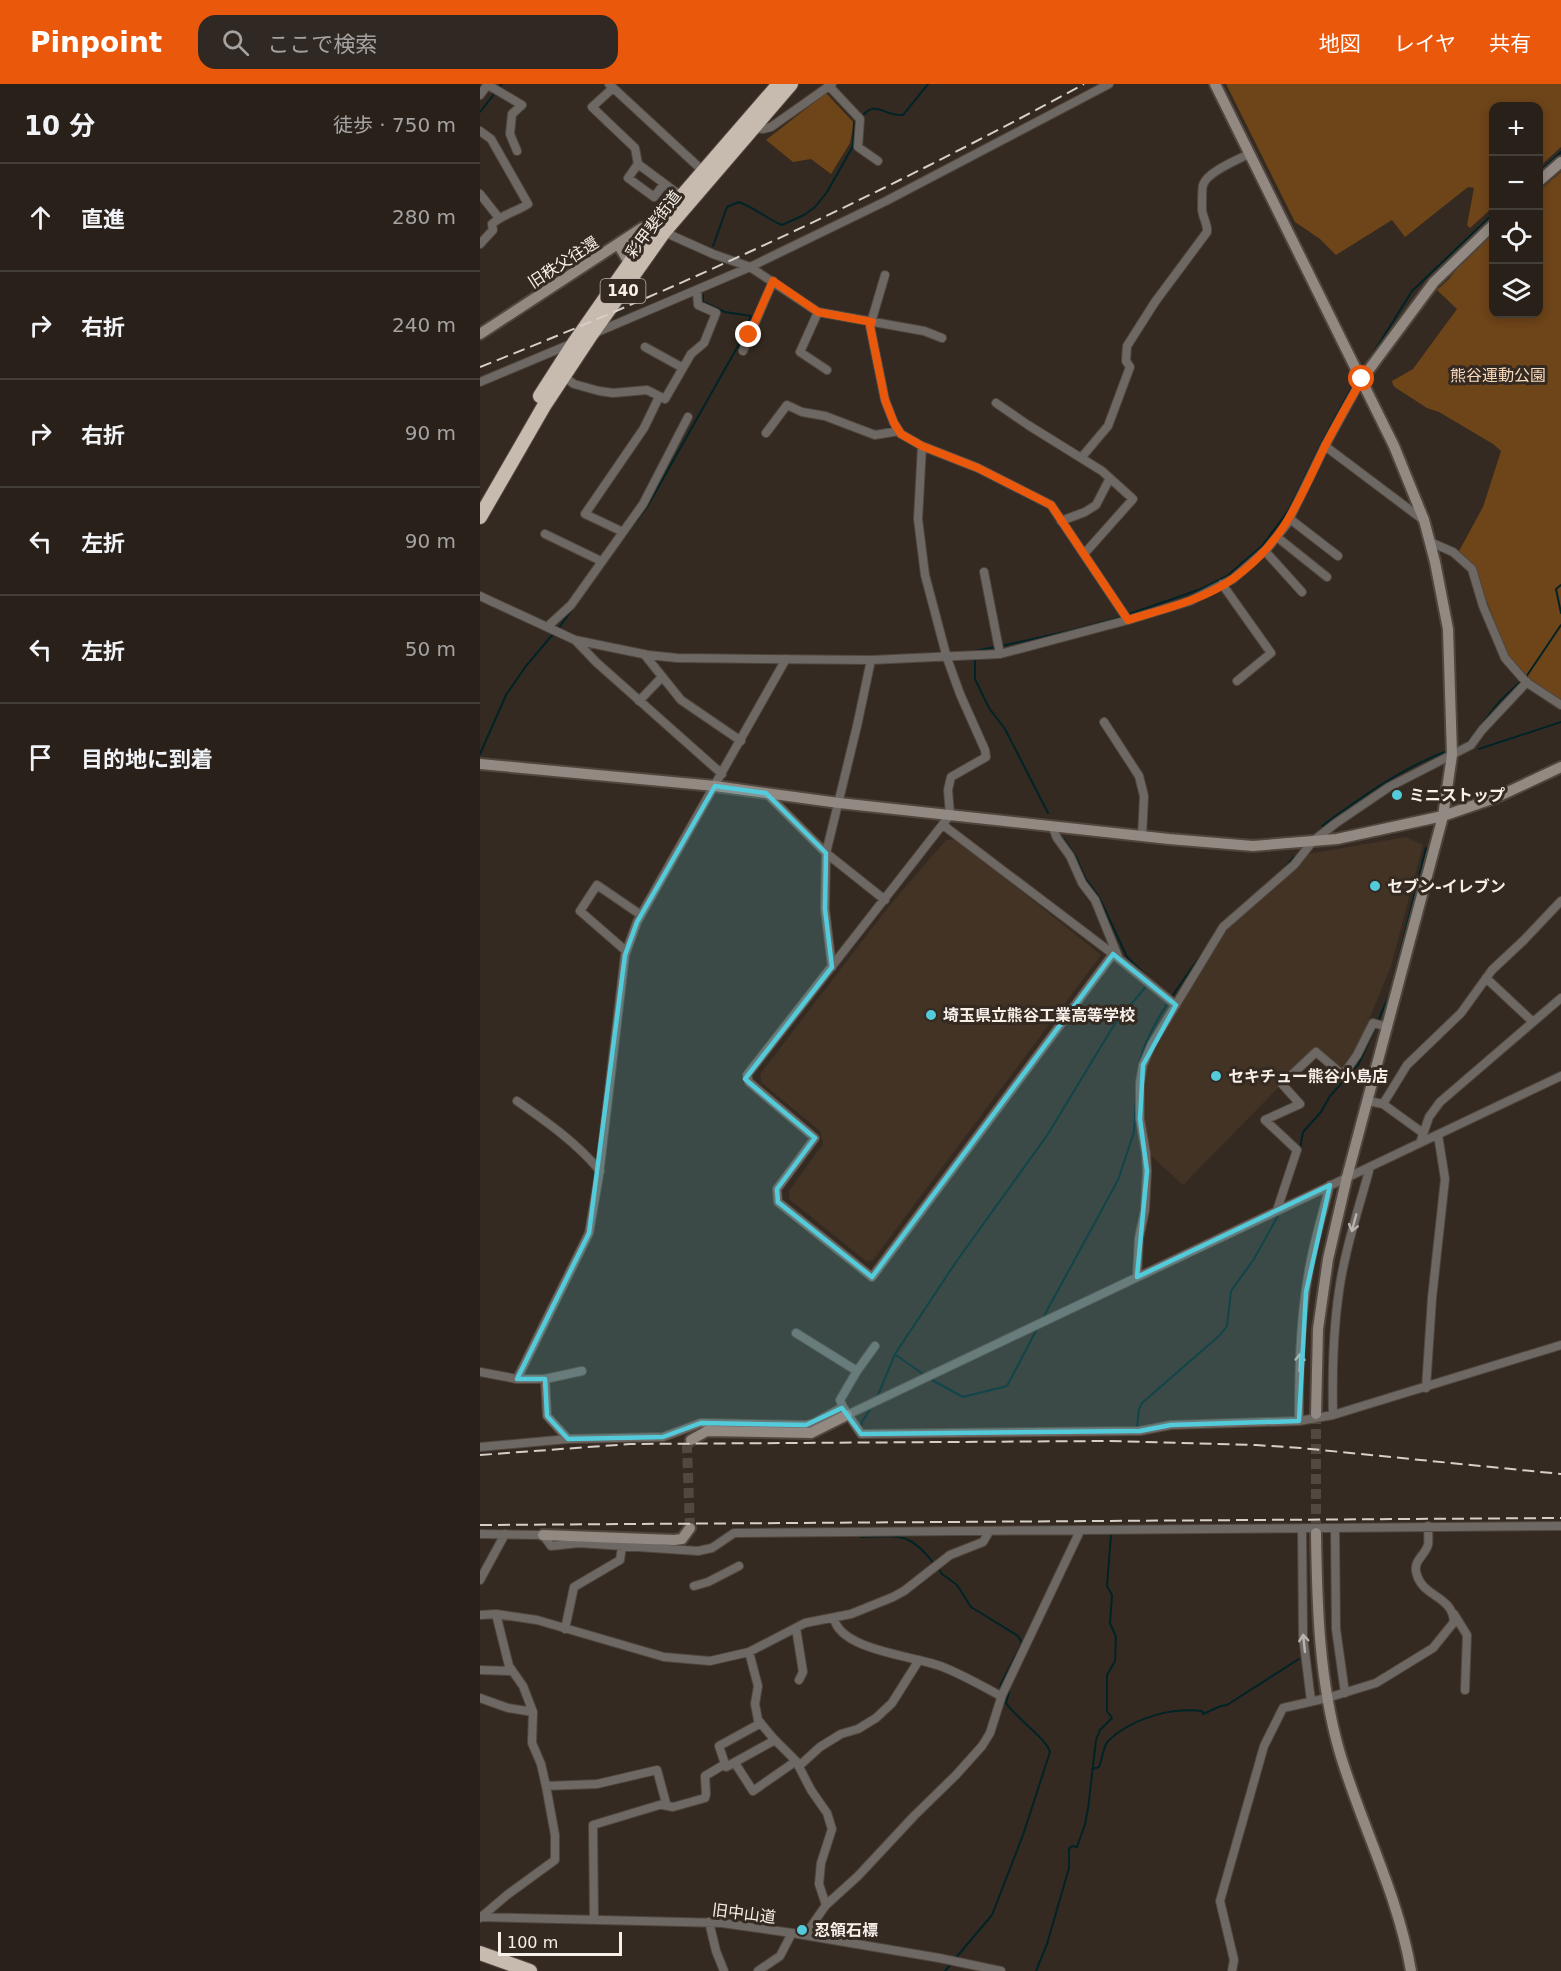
<!DOCTYPE html>
<html lang="ja">
<meta charset="utf-8">
<style>
body{margin:0;font-family:"DejaVu Sans","Noto Sans JP",sans-serif;background:#302822;color:#f1f3f6}
.controls{position:absolute;right:18px;top:18px;display:grid;overflow:hidden;border-radius:12px;box-shadow:0 3px 9px #0003}
.controls button{width:54px;height:54px;display:grid;place-items:center;padding:0;border:0;border-bottom:2px solid #443e38;background:#282019;color:#f1f3f6;font:30px sans-serif}
.scale{position:absolute;left:18px;bottom:15px;width:124px;box-sizing:border-box;padding-left:6px;border:3px solid #f7f0ea;border-top:0;font-size:16px;line-height:21px;white-space:nowrap;color:#f7f0ea;-webkit-text-stroke:4px #352a21;paint-order:stroke}
.stop{position:absolute;width:18px;height:18px;margin:-14px;border:4px solid #ea580c;border-radius:50%;background:#fff}
.stop.end{background:#ea580c;border-color:#fff;box-shadow:0 2px 6px #0008}
.list{margin:0;padding:0;list-style:none}
h2{display:flex;justify-content:space-between;align-items:center;height:78px;margin:0;padding:0 24px;font-size:26px}
h2 small{font-size:20px;font-weight:400;color:#a5a3a2}
.list li{display:grid;grid-template-columns:39px 1fr auto;gap:18px;align-items:center;box-sizing:border-box;height:108px;padding:0 24px;border-top:2px solid #443e38}
.list b{display:block;font-size:22px;white-space:nowrap}
.list em{font-size:20px;font-style:normal;color:#a5a3a2}
.icon{flex:none;width:33px;height:33px;fill:none;stroke:currentColor;stroke-width:2;stroke-linecap:round;stroke-linejoin:round}
.map{position:relative;flex:none;width:1081px;height:1887px;overflow:hidden}
header{display:flex;align-items:center;gap:36px;box-sizing:border-box;height:84px;padding:0 30px;background:#ea580c;color:#fff}
header strong{font-size:28px}
nav{display:flex;gap:33px;margin-inline-start:auto;font-size:21px}
.search{width:420px;height:54px;background:#302822;display:flex;align-items:center;gap:15px;box-sizing:border-box;padding:0 21px;border-radius:18px;color:#a5a3a2;font-size:22px}
main{display:flex}
aside{flex:1;background:#282019}
.map>svg:first-child{display:block}
.built{fill:#423325}
.green{fill:#6e4419}
.lines{fill:none;stroke-linecap:round;stroke-linejoin:round}
.stream{stroke:#002327;stroke-width:2}
.secondary-tunnel{stroke:#52483f;stroke-width:10;stroke-dasharray:10 5;stroke-linecap:butt}
.street-casing{stroke:#50463d;stroke-width:10}
.secondary-casing{stroke:#50463d;stroke-width:14}
.highway-casing{stroke:#50463d;stroke-width:16}
.street{stroke:#6d6863;stroke-width:8}
.secondary{stroke:#928982;stroke-width:10}
.highway{stroke:#c7baaf;stroke-width:14}
.rail{stroke:#d6cfc8;stroke-width:2;stroke-dasharray:12 6;stroke-linecap:butt}
.oneway{stroke:#b9b3ad}
.route{stroke:#ea580c;stroke-width:8}
.marked{fill:#53cbdb;fill-opacity:0.2;stroke:#53cbdb;stroke-width:4.5;stroke-linejoin:round}
.poi-dot{fill:#53cbdb;stroke:#352a21;stroke-width:2}
.labels{text-anchor:middle;stroke-width:6;stroke-linejoin:round;paint-order:stroke}
.shield{fill:#352a21;stroke:#bdb5ae;stroke-width:1.5}
.shield-label{font-size:15px;font-weight:bold;fill:#f7f0ea}
.street-label{font-size:16px;fill:#f7f0ea;stroke:#352a21}
.park-label{font-size:16px;fill:#fadabd;stroke:#352a21}
.poi-label{font-size:16px;font-weight:bold;fill:#f7f0ea;stroke:#352a21;text-anchor:start}
</style>
<header>
<strong>Pinpoint</strong>
<div class="search"><svg class="icon" aria-label="search" viewBox="0 0 24 24"><circle cx="10" cy="10" r="6"/><path d="M15 15l6 6"/></svg>ここで検索</div>
<nav><a>地図</a><a>レイヤ</a><a>共有</a></nav>
</header>
<main>
<aside>
<h2>10 分<small>徒歩 · 750 m</small></h2>
<ul class="list">
<li><svg class="icon" aria-label="ahead" viewBox="0 0 24 24"><path d="M12 20V5M6 11l6-6 6 6"/></svg><div><b>直進</b></div><em>280 m</em></li>
<li><svg class="icon" aria-label="right" viewBox="0 0 24 24"><path d="M7 20v-9h11M14 6l5 5-5 5"/></svg><div><b>右折</b></div><em>240 m</em></li>
<li><svg class="icon" aria-label="right" viewBox="0 0 24 24"><path d="M7 20v-9h11M14 6l5 5-5 5"/></svg><div><b>右折</b></div><em>90 m</em></li>
<li><svg class="icon" aria-label="left" viewBox="0 0 24 24"><path d="M17 20v-9H6M10 6l-5 5 5 5"/></svg><div><b>左折</b></div><em>90 m</em></li>
<li><svg class="icon" aria-label="left" viewBox="0 0 24 24"><path d="M17 20v-9H6M10 6l-5 5 5 5"/></svg><div><b>左折</b></div><em>50 m</em></li>
<li><svg class="icon" aria-label="arrive" viewBox="0 0 24 24"><path d="M6 21V4h12l-3 4 3 4H6"/></svg><div><b>目的地に到着</b></div></li>
</ul>
</aside>
<div class="map">
<svg width="1081" height="1887" viewBox="0 0 1081 1887">
<rect width="100%" height="100%" fill="#352a21"/>
<path class="built" d="M926,753L943,761L911,882L874,972L861,987L835,966L703,1101L669,1070L663,1039L662,999L664,982L674,962L731,870L744,846L828,770Z
M476,755L621,871L393,1176L386,1177L309,1115V1107L343,1060L340,1047L282,999L280,990L410,821L466,756Z"/>
<path class="green" d="M746,0H1081V63L1059,83L1058,22H1014L1013,123L990,144L987,141L994,104L988,103L925,153L912,136L856,171L840,155L815,138Z
M346,9L374,39L370,59L351,90L331,75L313,78L286,56Z
M1081,88V616L1046,595L1029,574L992,480L979,467L1003,423L1021,367L1013,360L959,328L947,324L916,304L913,301L912,297L933,285L977,225L957,206L969,195L991,167L1013,147L1014,230H1058L1059,107Z"/>
<g class="lines">
<path class="stream" d="M0,28L22,0
M381,34C394,14 405,33 423,31L448,0
M1058,89L1081,68
M233,162L247,123L259,118C275,124 287,135 302,141L324,131L335,123L347,108L373,62L374,39L376,37
M884,284L932,207L1014,129
M141,457L167,423L258,262L271,232L245,228L223,218V211
M1081,501L1076,505L1081,529
M78,545L101,513
M521,562L589,547L638,534L721,505L747,492L782,462L808,427L843,356L877,294
M515,563L495,567V595L509,624L525,645L568,729
M1046,593L1081,541
M986,660L1019,618L1041,597
M999,665L1081,638
M0,670L26,611L46,582L74,549
M842,742C880,714 922,684 967,667
M584,755L596,773L605,794L619,813L647,873L671,896
M804,785L814,773
M750,832L773,812
M898,937L910,909L946,764
M658,988C661,950 704,895 727,863
M820,1065L823,1048L841,1028L850,1012L878,981L896,943
M803,1120L816,1080
M564,1232L638,1096L654,1048L656,1015
M416,1271L443,1290
M452,1296L483,1313L527,1302L557,1245
M398,1311L415,1270L476,1178L568,1050L634,941L668,900
M381,1343L382,1338L392,1322
M657,1343L659,1325L662,1319L740,1251L747,1242L751,1207L774,1175L800,1128
M381,1451V1453C417,1452 430,1447 454,1480
M458,1484L462,1490L477,1501L491,1523L538,1552L542,1559L520,1602L529,1609L526,1619C537,1635 566,1654 570,1668L543,1751L512,1831L474,1876
M612,1685L619,1683C622,1675 623,1666 626,1660C628,1656 633,1653 636,1650C661,1632 692,1624 722,1627L723,1630L741,1622L747,1621L819,1575
M465,1887L471,1880
M556,1887L567,1860L589,1784V1765L592,1762L597,1763L605,1740L608,1725L616,1656L620,1646L632,1634L627,1627V1591L635,1577L636,1553L630,1539L632,1511L627,1502L631,1451"/>
<path class="secondary-tunnel" d="M836,1330V1449
M210,1444L207,1363L211,1356"/>
<g class="street-casing">
<path id="street" d="M129,0L223,87
M8,1L42,21L32,30L30,50L37,67
M349,2L380,35L378,63L398,77
M133,4L112,23L155,64L158,80L201,112
M0,11L8,0
M273,43L283,45L291,43L352,0
M0,47L11,55L48,120C36,128 23,130 12,140L13,146L0,160
M158,80L148,94L174,113L184,100
M0,110L19,134
M184,148L233,170L270,183L338,228L444,247L462,254
M405,191L390,242L405,316L414,339L421,350L442,362L498,384L571,421L648,536
M338,228L320,268L347,286
M115,249L270,183L406,117L629,0
M165,263L203,284
M263,267L293,197
M83,292L94,300L119,307L133,309L167,306L185,315L211,270L224,259L236,229L218,221L217,206
M0,298L93,259
M516,319L548,341L622,387L653,415L604,470
M286,349L307,321L322,328L345,332L395,351L419,347
M442,362L438,435L445,491L467,574L480,610L505,666L506,673L471,693L468,706L470,731L267,991L269,998L335,1054L297,1105L298,1118L392,1193L633,870
M845,362L942,435
M601,374L628,342L650,283L646,277L647,262L675,218L727,148C728,139 722,133 722,125C722,122 722,103 723,101C727,88 757,76 769,70
M810,435L858,472
M581,437L605,428L616,421L630,394
M143,448L105,430L164,344L179,313
M65,450L121,477
M797,453L847,493
M950,458L973,468L992,485L1003,522L1025,574L1046,598L1081,621
M785,467L822,508
M504,488L520,570
M742,500L791,569L757,597
M0,512L95,556L168,571L197,574L391,576L520,570L648,536L710,517L753,495L787,465L807,440L845,362L882,295
M67,543L91,521L163,420L208,333
M95,556L116,578L242,690
M164,570L201,616L261,657
M159,617L182,593
M624,638L659,692L664,712L662,752
M286,709L346,769L405,816
M463,741L633,870L696,921
M572,742L577,754L590,772L602,799L615,816L639,875
M146,867L100,827L117,801L161,831
M352,883L345,825L346,769L377,642L391,576
M1006,894L1053,938
M37,1017C67,1038 97,1059 120,1087
M888,1017L903,1020L927,981L981,929L1012,886L1043,857L1081,817
M903,1020L943,1049
M940,1059L949,1033L960,1018L1081,914
M797,1126L817,1066L785,1036L820,1020L802,1000L836,968L863,991L877,971L893,939L908,943
M657,1193L659,1154L665,1126L667,1087L666,1069L660,1035V999L663,981L672,960L743,843L814,781L833,757L856,739L909,703L991,661L1002,646L1047,598
M316,1249L377,1287
M0,1288L37,1295H65L67,1332L88,1355
M37,1295L109,1149L119,1091L145,871L157,838L306,575
M65,1295L102,1287
M946,1304L952,1214L965,1095L958,1051
M363,1323L360,1316L377,1287L395,1262
M367,1331L1081,992
M853,1331C852,1289 853,1248 859,1207C865,1165 879,1124 890,1083
M819,1337C819,1285 820,1233 830,1181C835,1154 843,1128 850,1101
M0,1363L88,1355L183,1353L221,1339L326,1341L334,1339L363,1323L381,1350L660,1347L691,1341L819,1337L853,1331L1081,1261
M822,1445L823,1552L831,1617
M855,1445L856,1545L865,1609
M0,1450L63,1451L71,1462L99,1459L218,1467L232,1464L254,1449L1081,1442
M0,1496L25,1450
M214,1502L228,1498L259,1482
M974,1530L987,1551L985,1606
M0,1531L16,1530L57,1536L184,1573L230,1577L269,1568L325,1539L371,1530L413,1513L424,1507L470,1471L503,1458L509,1448
M354,1534C360,1567 437,1572 463,1583C483,1591 502,1602 521,1612
M316,1544L323,1588L319,1596
M85,1545L94,1503L140,1476L142,1462
M269,1568L278,1602L275,1620L278,1636L293,1654L316,1677L331,1706L347,1729L352,1745L341,1779L339,1800L346,1821
M0,1586L32,1587
M0,1614L28,1624L53,1628
M281,1639L239,1662L246,1683L295,1656
M255,1679L273,1707L316,1677
M319,1682L340,1663L361,1650L378,1645L396,1634L412,1619L439,1576
M66,1702L117,1700L177,1686L186,1719L113,1741L114,1835
M183,1721L193,1723L225,1714L226,1710L225,1692L245,1680
M0,1833L242,1839L312,1849L459,1874L521,1887
M0,1834L27,1811L75,1776V1751L66,1702L61,1680L52,1659L53,1628L43,1602L29,1582L16,1530
M229,1838L236,1867L244,1887
M325,1851L346,1821L378,1792L434,1732L476,1691L502,1662L510,1649L522,1611L600,1447
M278,1887L300,1872L312,1849
M752,1887L754,1876L740,1817L784,1662L803,1624L847,1614L896,1599L953,1564L974,1538C973,1512 943,1513 937,1491C932,1477 944,1473 948,1461C949,1456 948,1448 948,1442"/>
</g>
<g class="secondary-casing">
<path id="secondary" d="M735,0L914,362L944,436L955,478L968,545L972,671L963,732L867,1093L848,1175L838,1245L836,1330
M1058,98L1081,78
M138,160L150,180
M0,250L162,144L169,142L180,146
M882,295L954,198L1014,140
M0,680L235,702L359,719L689,755L773,762L857,755L963,732L1015,714L1081,683
M211,1356L227,1347L331,1349L367,1331
M836,1449C837,1522 839,1595 859,1666C881,1741 918,1810 931,1887
M63,1451L194,1456L202,1455L210,1444"/>
</g>
<g class="highway-casing">
<path id="highway" d="M60,312L94,259L175,143L299,0
M0,433L64,322L111,251L184,148L311,0
M0,1869L50,1887"/>
</g>
<use href="#street" class="street"/>
<use href="#secondary" class="secondary"/>
<use href="#highway" class="highway"/>
<path class="rail" d="M0,283C207,201 408,107 604,0
M0,1371L150,1360L628,1357L776,1361L821,1364L1081,1390
M0,1441L1081,1434"/>
</g>
<defs><path id="oneway-shaft" d="M-6 0H5M1.5-3L5.5 0L1.5 3" fill="none" stroke-width="1.6" stroke-linecap="round" stroke-linejoin="round" transform="scale(1.5)"/></defs>
<g class="oneway">
<use href="#oneway-shaft" transform="translate(874 1139) rotate(105)"/>
<use href="#oneway-shaft" transform="translate(820 1278) rotate(-87)"/>
<use href="#oneway-shaft" transform="translate(824 1559) rotate(-96)"/>
</g>
<g class="lines">
<path class="route" d="M269,251L293,197L338,228L392,238L390,242L405,316L414,339L421,350L442,362L498,384L571,421L648,536C683,525 724,516 754,494C804,458 819,416 844,364C856,340 869,318 882,295"/>
</g>
<path class="marked" d="M235,702L286,709L346,769L345,825L352,883L265,995L335,1054L297,1105L298,1118L392,1193L633,870L696,921L663,981L660,1035L667,1087L657,1193L850,1101L826,1208L819,1337L691,1341L660,1347L381,1350L362,1324L326,1341L221,1339L183,1353L88,1355L67,1332L65,1295H37L109,1149L145,871L157,838Z"/>
<g class="poi-dot">
<circle cx="917" cy="711" r="6"/>
<circle cx="895" cy="802" r="6"/>
<circle cx="451" cy="931" r="6"/>
<circle cx="736" cy="992" r="6"/>
<circle cx="322" cy="1846" r="6"/>
</g>
<g class="labels">
<rect class="shield" x="120.5" y="195" width="45" height="24" rx="4.5"/>
<g class="shield-label">
<text x="143" y="212">140</text>
</g>
<g class="street-label">
<text transform="translate(173 140) rotate(-53)" y="6">彩甲斐街道</text>
<text transform="translate(83 178) rotate(-33)" y="6">旧秩父往還</text>
<text transform="translate(264 1829) rotate(7)" y="6">旧中山道</text>
</g>
<g class="park-label">
<text x="1018" y="297">熊谷運動公園</text>
</g>
<g class="poi-label">
<text x="929" y="717">ミニストップ</text>
<text x="907" y="808">セブン-イレブン</text>
<text x="463" y="937">埼玉県立熊谷工業高等学校</text>
<text x="748" y="998">セキチュー熊谷小島店</text>
<text x="334" y="1852">忍領石標</text>
</g>
</g>
</svg>
<div class="controls">
<button>+</button>
<button>−</button>
<button><svg class="icon" aria-label="locate" viewBox="0 0 24 24"><circle cx="12" cy="12" r="6"/><path d="M12 2v4M12 18v4M2 12h4M18 12h4"/></svg></button>
<button><svg class="icon" aria-label="layers" viewBox="0 0 24 24"><path d="M12 4l9 5-9 5-9-5zM3 14l9 5 9-5"/></svg></button>
</div>
<div class="scale">100 m</div>
<div class="stop" style="left:882px;top:295px"></div>
<div class="stop end" style="left:269px;top:251px"></div>
</div>
</main>
